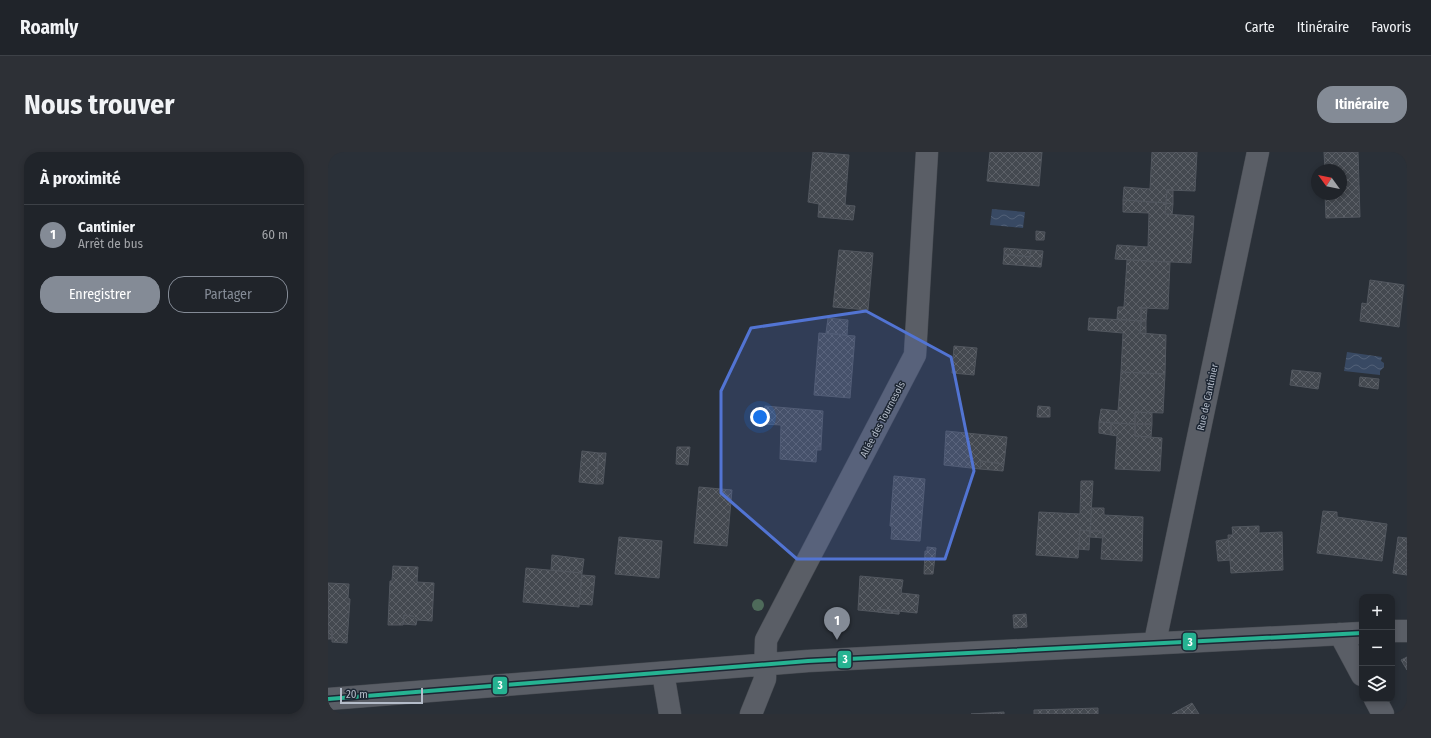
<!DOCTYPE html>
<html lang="fr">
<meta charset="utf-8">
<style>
body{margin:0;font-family:"Fira Sans Condensed",sans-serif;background:#2d3036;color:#f1f3f6}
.controls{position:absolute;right:12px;bottom:12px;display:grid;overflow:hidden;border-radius:8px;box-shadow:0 2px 6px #0003}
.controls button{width:36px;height:36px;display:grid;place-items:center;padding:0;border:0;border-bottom:1px solid #3d4147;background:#20242a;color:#f1f3f6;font:20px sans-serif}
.compass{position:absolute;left:983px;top:12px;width:36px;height:36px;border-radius:50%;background:#20242a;box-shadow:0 2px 6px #0003;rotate:303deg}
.scale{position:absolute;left:12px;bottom:10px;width:83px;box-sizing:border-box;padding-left:4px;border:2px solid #b4bcc9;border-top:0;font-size:11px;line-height:14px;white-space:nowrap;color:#b4bcc9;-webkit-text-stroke:3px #1d2633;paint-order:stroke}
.you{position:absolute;left:432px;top:265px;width:14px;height:14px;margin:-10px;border:3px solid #fff;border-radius:50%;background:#1a73e8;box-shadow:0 0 0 6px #1a73e833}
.badge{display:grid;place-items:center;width:26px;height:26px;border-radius:50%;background:#848b96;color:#fff;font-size:13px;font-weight:700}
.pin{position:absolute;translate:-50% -33px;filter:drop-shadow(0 1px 2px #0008)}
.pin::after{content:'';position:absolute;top:21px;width:14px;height:12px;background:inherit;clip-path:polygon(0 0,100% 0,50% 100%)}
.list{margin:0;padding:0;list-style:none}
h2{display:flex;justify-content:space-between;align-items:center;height:52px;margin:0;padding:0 16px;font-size:17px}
h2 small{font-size:13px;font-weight:400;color:#a2a4a8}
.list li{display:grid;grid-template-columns:26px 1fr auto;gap:12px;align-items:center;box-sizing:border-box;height:60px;padding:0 16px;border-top:1px solid #3d4147}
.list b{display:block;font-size:15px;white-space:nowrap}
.list p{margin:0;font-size:13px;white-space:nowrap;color:#a2a4a8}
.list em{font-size:13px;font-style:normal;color:#a2a4a8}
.actions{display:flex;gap:8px;padding:12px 16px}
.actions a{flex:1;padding:9px 0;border:1px solid #848b96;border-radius:16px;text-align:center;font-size:14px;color:#848b96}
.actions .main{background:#848b96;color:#fff}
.icon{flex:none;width:22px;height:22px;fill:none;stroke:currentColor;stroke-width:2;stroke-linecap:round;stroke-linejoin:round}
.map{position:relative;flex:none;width:1079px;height:562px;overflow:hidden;border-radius:16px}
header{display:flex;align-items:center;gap:24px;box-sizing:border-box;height:56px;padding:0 20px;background:#20242a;border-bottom:1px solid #3d4147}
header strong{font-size:19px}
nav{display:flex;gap:22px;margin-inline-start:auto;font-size:14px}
.intro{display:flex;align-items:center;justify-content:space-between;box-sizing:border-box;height:96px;padding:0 24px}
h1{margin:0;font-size:28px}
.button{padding:10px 18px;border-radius:16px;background:#848b96;color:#fff;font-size:14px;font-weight:700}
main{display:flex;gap:24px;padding:0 24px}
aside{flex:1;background:#20242a;border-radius:16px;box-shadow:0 2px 6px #0003}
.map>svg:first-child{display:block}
.water{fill:url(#water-waves)}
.building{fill:url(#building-cross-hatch);stroke:#52575f}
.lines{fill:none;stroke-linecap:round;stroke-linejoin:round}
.minor-casing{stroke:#484c53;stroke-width:23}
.minor{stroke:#5a5e66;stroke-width:22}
.bus-1-casing{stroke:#1d2633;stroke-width:7}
.bus-1{stroke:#26b392;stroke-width:4}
.tree{fill:#4e6a5a}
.marked{fill:#5274d3;fill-opacity:0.2;stroke:#5274d3;stroke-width:3;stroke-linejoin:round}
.labels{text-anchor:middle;stroke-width:3;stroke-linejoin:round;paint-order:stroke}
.street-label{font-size:10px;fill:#b4bcc9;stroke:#1d2633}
.line-badge{stroke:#1d2633;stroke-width:1.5}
.badge-label{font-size:11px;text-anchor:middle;font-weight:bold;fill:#fff}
</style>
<header>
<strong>Roamly</strong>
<nav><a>Carte</a><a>Itinéraire</a><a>Favoris</a></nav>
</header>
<div class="intro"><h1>Nous trouver</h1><a class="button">Itinéraire</a></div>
<main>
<aside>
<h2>À proximité<small></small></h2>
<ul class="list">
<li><span class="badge">1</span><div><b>Cantinier</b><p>Arrêt de bus</p></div><em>60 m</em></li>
</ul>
<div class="actions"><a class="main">Enregistrer</a><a>Partager</a></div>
</aside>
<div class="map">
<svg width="1079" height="562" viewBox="0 0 1079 562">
<defs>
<pattern id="water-waves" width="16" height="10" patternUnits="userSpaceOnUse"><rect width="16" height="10" fill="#384963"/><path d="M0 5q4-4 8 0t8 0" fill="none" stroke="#526178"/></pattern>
<pattern id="building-cross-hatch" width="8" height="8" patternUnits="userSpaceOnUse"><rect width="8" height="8" fill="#444950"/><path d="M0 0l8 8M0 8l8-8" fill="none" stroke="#5d6168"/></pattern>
</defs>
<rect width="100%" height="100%" fill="#2a3038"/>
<path class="water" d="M664,57L697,60L695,76L662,73Z
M1019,200L1054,205L1053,209L1056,211V215L1052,219V223L1016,219Z"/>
<path class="building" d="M485,0L521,3L517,53L527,54L525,68L490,65L491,52L480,50Z
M662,0H714L711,34L659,29Z
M824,0H869L867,39L839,38L838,51L795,48L796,35L822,37Z
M996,0H1030L1032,65L998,66L997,42H1013V18H997Z
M839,38H845V52L838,51Z
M795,48L838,51L837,62L866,64L863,111L787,107L789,93L820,95L821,61L795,60Z
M838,51L845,52L844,63L837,62Z
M708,79L717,80L716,88H708Z
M676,96L703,98L702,105L676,102Z
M511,98L545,101L540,158L505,155Z
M703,98L715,99L713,115L675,112L676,102L702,105Z
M799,108L842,110L840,157L813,156V169L789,167L790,155H796Z
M1042,128L1076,133L1071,175L1032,169L1034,151L1039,152Z
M813,156H819L818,169H813Z
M500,166L520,168L519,183L498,181Z
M761,166L813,169L812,181L838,183L837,222L793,220L795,181L760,178Z
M813,169H818V182L812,181Z
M491,181L527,184L522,246L486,243Z
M626,194L649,196L646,223L624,221Z
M964,218L993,221L990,237L962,233Z
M793,220L837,222L835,261L807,260V272L771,270L773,257L790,259Z
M1032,225L1051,227L1050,237L1031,234Z
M437,254L495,259L493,294H489L488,310L452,307L453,273L435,272Z
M710,254L722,255V265H709Z
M807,260L824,261V272H807Z
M771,270L783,271V283L771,281Z
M783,271L807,272V284L834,286L832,319L787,317L789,284L783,283Z
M807,272H824L823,285L807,284Z
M618,279L679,285L676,312L653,309L652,317L616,313Z
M489,294H493V298H488Z
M349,295H362L360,313L348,312Z
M254,299L271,301L268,332L251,330Z
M271,301H278L275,332H268Z
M653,309L676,312L675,319L652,317Z
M566,324L597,327L592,389L563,387L564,374H562Z
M753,329H765L762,379L752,378L750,406L708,403L711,360L752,362Z
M371,335L404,338L399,394L366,391Z
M764,356H776V363L815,365L814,409L773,407L775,379H762Z
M995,359L1009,360V365L1059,372L1054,409L989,401Z
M931,374V381L954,380L955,418L903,421L900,383H905L904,375Z
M752,378L762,379L761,398L750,397Z
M762,379H775V386L762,385Z
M291,385L334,389L331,426L287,422Z
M1070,385L1079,386V423L1065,421Z
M900,387L902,408L890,409L888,389Z
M599,395L608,396L605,422H596L597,399H599Z
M224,403L256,407L254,421L223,418Z
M65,414L90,415L89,430L106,431L104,469L89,468L85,464L76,463L75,473H60L62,429H64Z
M198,416L254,421L251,455L195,450Z
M254,423L267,424L264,453L251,452Z
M532,424L575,428L573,441L591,443L589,461L550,457V460L530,458Z
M0,431L21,432L20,446L22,447L19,491L4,490V479H0Z
M550,457L571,460V462L550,460Z
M550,457L571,460V462L550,460Z
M698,462L699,475L686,476L685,463Z
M76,463L85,464L89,468L88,473L75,472Z
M0,479H4V487H0Z
M1079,505V518L1073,508Z
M864,551L871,562H844Z
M770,556V562H706V558Z
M676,560V562H643Z"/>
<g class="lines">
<g class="minor-casing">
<path id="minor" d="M1064,479H1079
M1012,482L1034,523
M827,490L930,0
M335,521L342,562
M0,547L480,509L1034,481
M1047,547L1055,562
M423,562L437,527L438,488L587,203L599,0"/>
</g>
<use href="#minor" class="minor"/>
<g class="bus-1-casing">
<path id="bus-1" d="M0,547L480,509L1034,481"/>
</g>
<use href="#bus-1" class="bus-1"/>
</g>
<circle class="tree" cx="430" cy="453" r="6"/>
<path class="marked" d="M538,159L623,205L646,319L617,407H469L393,341V239L423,176Z"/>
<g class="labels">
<g class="street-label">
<text transform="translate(879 245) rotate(-78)" y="4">Rue de Cantinier</text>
<text transform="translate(554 267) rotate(-62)" y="4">Allée des Tournesols</text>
</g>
</g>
<g class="line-badge">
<rect x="854" y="480" width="15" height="19" rx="4" fill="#26b392"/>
<rect x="509" y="498" width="15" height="19" rx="4" fill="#26b392"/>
<rect x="164" y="524" width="16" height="19" rx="4" fill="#26b392"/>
</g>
<g class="badge-label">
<text x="862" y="494">3</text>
<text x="517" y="511">3</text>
<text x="172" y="537">3</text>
</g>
</svg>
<div class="controls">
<button>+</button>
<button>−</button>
<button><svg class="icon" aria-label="layers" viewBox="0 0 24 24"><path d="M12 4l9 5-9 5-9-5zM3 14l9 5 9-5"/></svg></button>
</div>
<svg class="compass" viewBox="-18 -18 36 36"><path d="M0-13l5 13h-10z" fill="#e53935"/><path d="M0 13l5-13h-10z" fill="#a2a4a8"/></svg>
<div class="scale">20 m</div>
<div class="you"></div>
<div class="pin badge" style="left:509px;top:488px">1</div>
</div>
</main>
